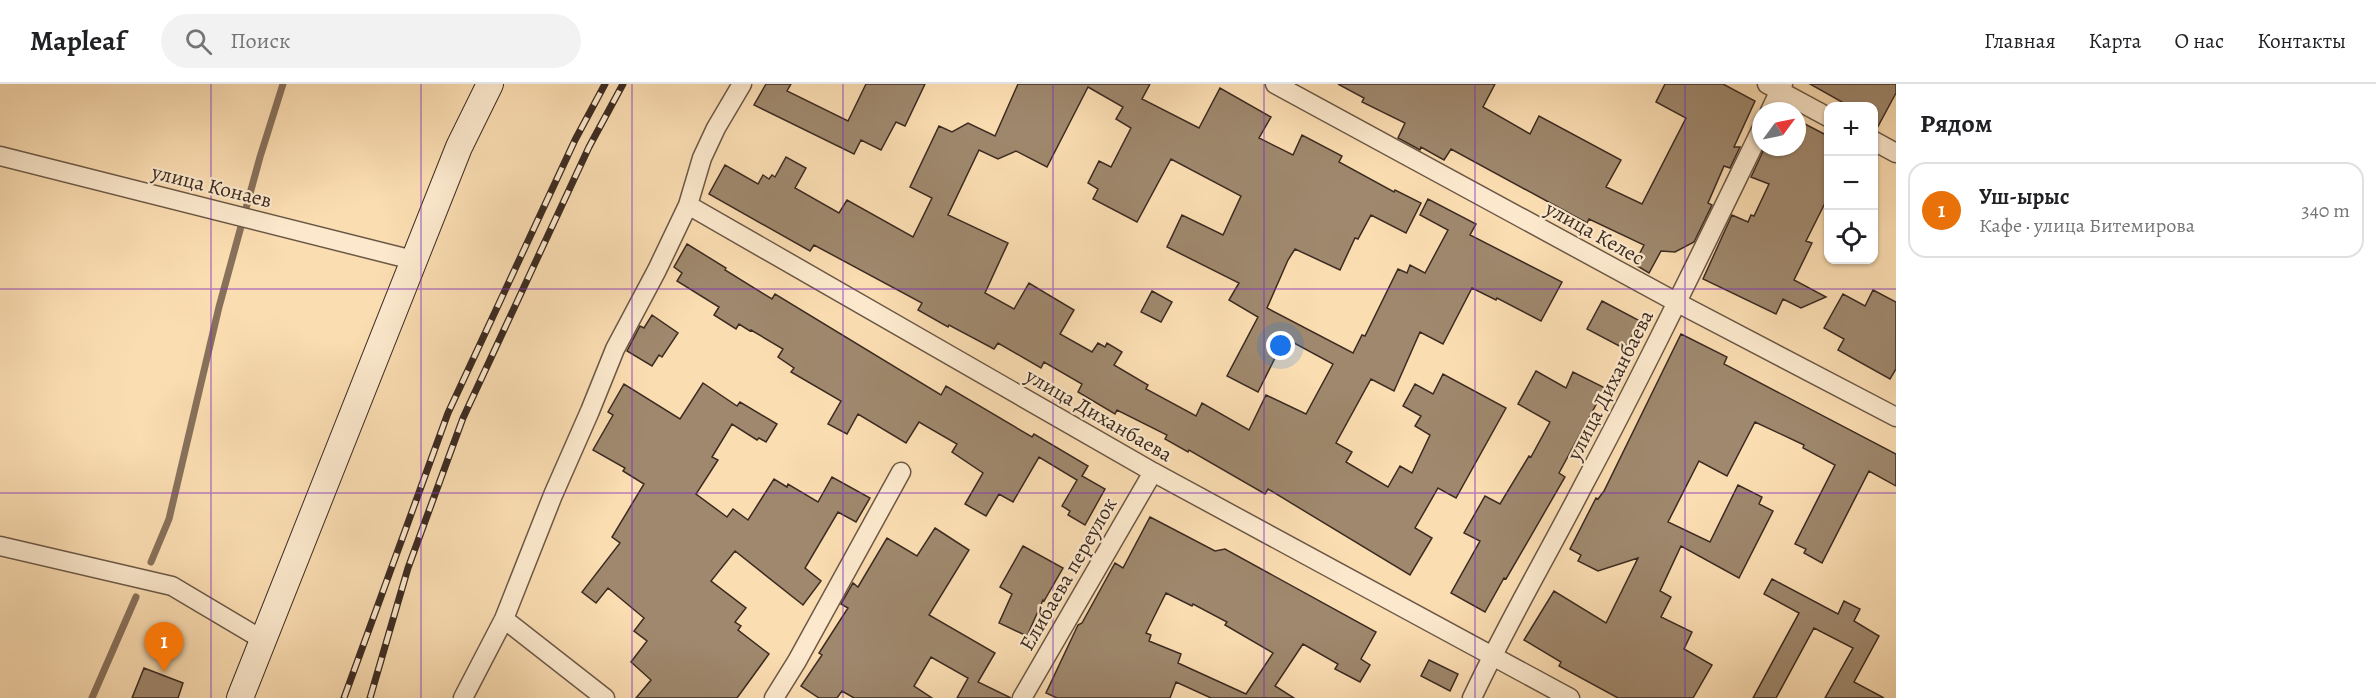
<!DOCTYPE html>
<html lang="ru">
<meta charset="utf-8">
<style>
body{margin:0;font-family:Alegreya,serif;background:#f2f2f2;color:#202124}
.controls{position:absolute;right:18px;top:18px;display:grid;overflow:hidden;border-radius:12px;box-shadow:0 2px 4px #0004}
.controls button{width:54px;height:54px;display:grid;place-items:center;padding:0;border:0;border-bottom:2px solid #e0e0e0;background:#fff;color:#202124;font:30px sans-serif}
.compass{position:absolute;left:1752px;top:18px;width:54px;height:54px;border-radius:50%;background:#fff;box-shadow:0 2px 4px #0004;rotate:57deg}
.you{position:absolute;left:1281px;top:262px;width:21px;height:21px;margin:-15px;border:4px solid #fff;border-radius:50%;background:#1a73e8;box-shadow:0 0 0 9px #1a73e833}
.badge{display:grid;place-items:center;width:39px;height:39px;border-radius:50%;background:#0b8043;color:#fff;font-size:20px;font-weight:700}
.pin{position:absolute;translate:-50% -50px;filter:drop-shadow(0 2px 3px #0008)}
.pin::after{content:'';position:absolute;top:32px;width:21px;height:18px;background:inherit;clip-path:polygon(0 0,100% 0,50% 100%)}
.list{margin:0;padding:0;list-style:none}
h2{display:flex;justify-content:space-between;align-items:center;height:78px;margin:0;padding:0 24px;font-size:26px}
h2 small{font-size:20px;font-weight:400;color:#757577}
.list li{display:grid;grid-template-columns:39px 1fr auto;gap:18px;align-items:center;box-sizing:border-box;height:96px;margin:0 12px 12px;padding:0 12px;border:2px solid #e0e0e0;border-radius:18px}
.list b{display:block;font-size:22px;white-space:nowrap}
.list p{margin:0;font-size:20px;white-space:nowrap;color:#757577}
.list em{font-size:20px;font-style:normal;color:#757577}
.icon{flex:none;width:33px;height:33px;fill:none;stroke:currentColor;stroke-width:2;stroke-linecap:round;stroke-linejoin:round}
.map{position:relative;flex:none;width:1896px;height:614px;overflow:hidden}
header{display:flex;align-items:center;gap:36px;box-sizing:border-box;height:84px;padding:0 30px;background:#fff;border-bottom:2px solid #e0e0e0}
header strong{font-size:28px}
nav{display:flex;gap:33px;margin-inline-start:auto;font-size:21px}
.search{width:420px;height:54px;background:#f2f2f2;display:flex;align-items:center;gap:15px;box-sizing:border-box;padding:0 21px;border-radius:33px;color:#757577;font-size:22px}
main{display:flex}
aside{flex:1;background:#fff}
.map>svg:first-child{display:block}
.lines{fill:none;stroke-linecap:round;stroke-linejoin:round}
.stream{stroke:#88715b;stroke-width:7}
.building{fill:#9f886d;stroke:#3c2b22;stroke-width:1.5;fill-rule:evenodd}
.minor-casing{stroke:#6c5846;stroke-width:21}
.secondary-casing{stroke:#3c2b22;stroke-width:28}
.minor{stroke:#fce9cd;stroke-width:18}
.secondary{stroke:#fce9cd;stroke-width:26}
.rail-casing{stroke:#3c2b22;stroke-width:7}
.rail{stroke:#fce9cd;stroke-width:4.5;stroke-dasharray:14;stroke-linecap:butt}
.grid{fill:none;stroke:#7b2cbf;stroke-width:1.5;stroke-opacity:0.55}
.labels{text-anchor:middle;stroke-width:4.5;stroke-linejoin:round;paint-order:stroke}
.street-label{font-size:21px;fill:#3c2b22;stroke:#fce9cd}
</style>
<header>
<strong>Mapleaf</strong>
<div class="search"><svg class="icon" aria-label="search" viewBox="0 0 24 24"><circle cx="10" cy="10" r="6"/><path d="M15 15l6 6"/></svg>Поиск</div>
<nav><a>Главная</a><a>Карта</a><a>О нас</a><a>Контакты</a></nav>
</header>
<main>
<div class="map">
<svg width="1896" height="614" viewBox="0 0 1896 614">
<rect width="100%" height="100%" fill="#fbddb2"/>
<filter id="stains"><feTurbulence type="fractalNoise" baseFrequency=".00333" numOctaves="4"/><feColorMatrix values="0 0 0 0 .2 0 0 0 0 .09 0 0 0 0 .02 0 0 0 .5 -.17"/></filter>
<radialGradient id="worn" r=".72"><stop offset=".6" stop-color="#630" stop-opacity="0"/><stop offset="1" stop-color="#630" stop-opacity=".3"/></radialGradient>
<g class="lines">
<path class="stream" d="M151,478L169,435L219,223L260,73L283,0
M92,614L136,513"/>
</g>
<path class="building" d="M766,0H791L787,7L848,37L866,0H925L905,42L896,38L881,66L861,56L854,70L754,21Z
M1018,0H1150L1142,15L1199,44L1220,4L1271,33L1259,54L1293,71L1302,51L1342,72L1339,78L1394,108L1395,106L1421,119L1406,149L1371,131L1358,155L1355,154L1340,186L1295,165L1288,176L1267,224L1353,269L1362,251L1365,252L1398,185L1407,189L1410,181L1425,189L1448,146L1420,131L1428,115L1476,140L1470,151L1562,198L1541,237L1497,214L1496,216L1472,204L1443,260L1420,248L1394,307L1371,295L1336,359L1352,368L1346,378L1388,403L1400,382L1412,389L1430,351L1415,342L1421,332L1403,322L1415,300L1433,310L1443,290L1506,324L1456,414L1438,404L1415,444L1432,454L1410,491L1268,405L1265,410L1189,366L1188,368L1165,355L1167,351L1117,326L1115,330L1078,308L1082,300L1044,278L1041,284L998,259L994,265L949,241L948,243L918,226L922,219L814,161L810,167L709,110L725,81L758,100L763,91L769,95L772,91L775,93L786,73L806,84L795,104L839,129L847,116L913,153L932,114L910,103L939,42L952,48L968,39L995,52ZM1088,3L1123,23L1116,35L1131,44L1111,83L1099,77L1088,99L1098,105L1093,115L1137,138L1171,75L1241,112L1223,151L1182,131L1167,163L1239,199L1229,216L1258,233L1227,292L1258,308L1285,254L1333,280L1306,330L1266,311L1249,346L1202,319L1196,332L1146,305L1148,301L1114,281L1122,268L1107,259L1105,263L1098,259L1092,268L1060,250L1074,226L1047,210L1029,199L1014,225L985,209L1008,159L948,131L979,66L998,75L1016,67L1047,83Z
M1338,0H1495L1483,23L1530,50L1539,32L1621,76L1606,103L1642,120L1686,34L1656,18L1665,0H1723L1755,17L1734,63H1740L1730,84L1724,82L1708,119L1712,121L1694,158L1675,168L1661,167L1649,189L1634,180L1644,161L1589,135L1587,139L1451,65L1444,76L1421,63L1420,66L1411,61L1398,54L1405,39L1362,18L1364,14Z
M1810,0H1896V9L1876,46H1874V22H1849Z
M1803,39L1828,52V113L1806,157L1812,159L1794,196L1826,213L1801,224L1783,215L1776,230L1703,195L1732,131L1748,138L1751,131L1754,132L1769,100L1751,93L1765,63H1797V50Z
M687,160L726,184L725,186L772,215L775,210L941,311L946,302L1032,353L1034,350L1088,382L1082,392L1105,405L1085,441L1068,431L1070,427L1062,422L1077,396L1039,373L1013,418L999,410L986,432L965,420L983,389L952,368L957,360L919,338L906,359L858,330L847,350L828,340L841,317L791,288L794,284L778,273L783,265L751,246L750,247L739,240L736,245L714,231L719,223L677,197L682,189L674,183Z
M1873,206L1896,218V285L1890,295L1838,266L1844,255L1824,244L1843,210L1865,222Z
M1152,207L1172,218L1161,238L1141,228Z
M1602,217L1640,237L1625,265L1587,245Z
M652,231L678,249L662,273L659,271L652,282L627,267L640,242L644,244Z
M1681,250L1727,273L1724,280L1896,370V402L1869,387L1822,479L1804,469L1806,465L1795,460L1835,381L1803,364L1804,361L1755,338L1727,392L1699,377L1668,438L1710,458L1738,401L1762,413L1759,420L1773,427L1739,494L1681,462L1660,507L1671,513L1661,533L1692,548L1684,565L1712,581L1693,614H1618L1559,582L1561,578L1524,556L1554,507L1606,539L1638,474L1598,487L1578,477L1581,471L1570,465L1596,414L1598,415L1604,407Z
M1536,287L1566,304L1573,288L1605,304L1559,389L1565,393L1506,495L1504,494L1485,528L1451,509L1480,457L1464,449L1485,412L1500,420L1529,372L1531,373L1550,338L1518,320Z
M703,299L737,322L740,318L777,340L766,358L759,354L757,356L732,340L712,373L718,376L696,410L727,433L733,425L748,436L774,395L787,403L788,400L818,418L832,393L870,414L856,438L838,428L805,484L821,497L803,521L735,467L711,497L746,524L735,538L741,542L738,546L769,570L737,614H636L651,596L631,578L647,557L634,547L644,534L608,504L596,519L582,508L620,459L612,453L644,400L623,387L625,384L593,366L613,331L608,328L624,300L680,335Z
M1150,433L1215,467L1225,465L1376,548L1361,575L1370,581L1360,598L1335,585L1338,580L1303,560L1275,602L1294,614H1211L1176,598L1170,614H1057L1046,609L1078,541L1082,539L1115,479L1123,484ZM1166,509L1192,522L1193,520L1227,538L1225,541L1273,569L1246,610L1178,579L1181,570L1149,557L1151,551L1146,549Z
M935,444L969,466L929,531L995,569L978,598L1011,614H957L968,594L931,573L914,602L932,614H854L842,607L837,614H819L801,602L822,571L819,569L848,524L841,520L853,499L858,503L887,454L917,472Z
M1023,462L1063,484L1044,517L1043,516L1027,552L999,539L1012,510L1000,503Z
M1772,495L1838,530L1844,517L1860,525L1854,537L1879,552L1854,598L1884,614H1825L1853,564L1814,544L1776,614H1753L1799,529L1764,510Z
M1429,576L1458,590L1450,607L1421,592Z
M144,584L183,599L178,614H132Z"/>
<g class="lines">
<g class="minor-casing">
<path id="minor" d="M1275,0L1678,219L1896,333
M1767,0L1828,33
M1770,27L1783,0
M1874,57L1896,69
M0,72L413,176
M688,121L1153,388L1570,614
M0,462L172,502L263,556
M504,535L605,614
M463,614L504,535L553,411L590,327L615,265L657,186L688,121L702,74L716,44L742,0
M774,614L797,577L901,388
M1022,614L1153,388
M1472,614C1506,541 1547,472 1584,400C1646,284 1703,165 1761,46"/>
</g>
<g class="secondary-casing">
<path id="secondary" d="M240,614L459,63L490,0"/>
</g>
<use href="#minor" class="minor"/>
<use href="#secondary" class="secondary"/>
<g class="rail-casing">
<path id="rail" d="M344,614L448,329L575,56L605,0
M370,614L408,484L463,334L589,63L623,0"/>
</g>
<use href="#rail" class="rail"/>
</g>
<path class="grid" d="M211,0V614M421,0V614M632,0V614M843,0V614M1053,0V614M1264,0V614M1475,0V614M1685,0V614M0,205H1896M0,409H1896"/>
<g class="labels">
<g class="street-label">
<text transform="translate(212 102) rotate(14)" y="7">улица Конаев</text>
<text transform="translate(1595 149) rotate(29)" y="7">улица Келес</text>
<text transform="translate(1610 301) rotate(-63)" y="7">улица Диханбаева</text>
<text transform="translate(1099 331) rotate(30)" y="7">улица Диханбаева</text>
<text transform="translate(1068 490) rotate(-60)" y="7">Елибаева переулок</text>
</g>
</g>
<rect width="100%" height="100%" filter="url(#stains)"/>
<rect width="100%" height="100%" fill="url(#worn)"/>
</svg>
<div class="controls">
<button>+</button>
<button>−</button>
<button><svg class="icon" aria-label="locate" viewBox="0 0 24 24"><circle cx="12" cy="12" r="6"/><path d="M12 2v4M12 18v4M2 12h4M18 12h4"/></svg></button>
</div>
<svg class="compass" viewBox="-18 -18 36 36"><path d="M0-13l5 13h-10z" fill="#e53935"/><path d="M0 13l5-13h-10z" fill="#757577"/></svg>
<div class="you"></div>
<div class="pin badge" style="left:164px;top:588px;background:#e8710a">1</div>
</div>
<aside>
<h2>Рядом<small></small></h2>
<ul class="list">
<li><span class="badge" style="background:#e8710a">1</span><div><b>Уш-ырыс</b><p>Кафе · улица Битемирова</p></div><em>340 m</em></li>
</ul>
</aside>
</main>
